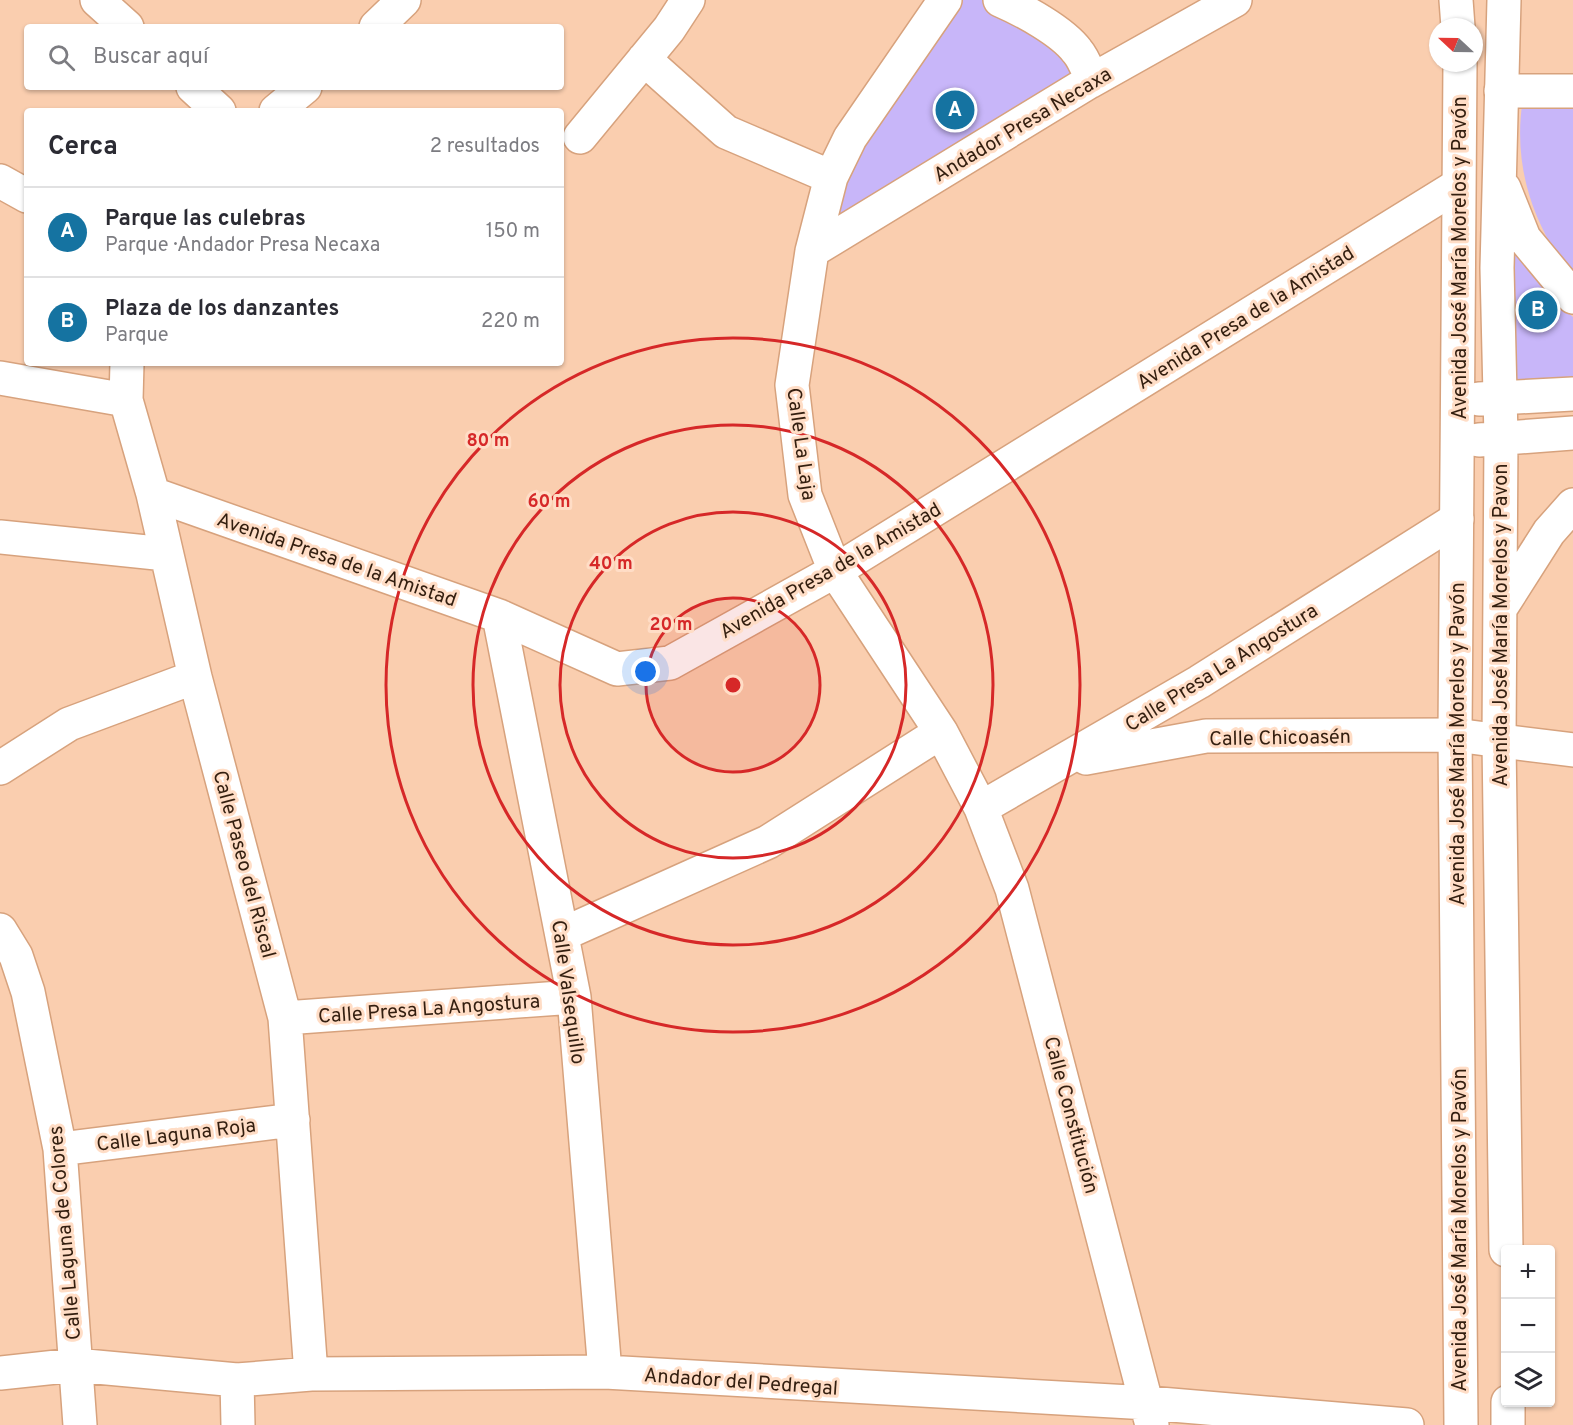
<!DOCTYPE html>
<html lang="es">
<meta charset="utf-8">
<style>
body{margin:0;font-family:Overpass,sans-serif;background:#f2f2f3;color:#2b2b33}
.controls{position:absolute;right:18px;bottom:18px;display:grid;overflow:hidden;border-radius:6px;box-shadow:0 2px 4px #0004}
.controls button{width:54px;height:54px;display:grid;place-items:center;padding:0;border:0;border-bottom:2px solid #e1e1e2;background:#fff;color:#2b2b33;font:30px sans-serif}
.compass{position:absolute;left:1429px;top:18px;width:54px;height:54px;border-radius:50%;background:#fff;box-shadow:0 2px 4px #0004;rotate:292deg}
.you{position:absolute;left:646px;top:672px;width:21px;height:21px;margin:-15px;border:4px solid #fff;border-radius:50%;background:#1a73e8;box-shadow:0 0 0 9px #1a73e833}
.badge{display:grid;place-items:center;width:39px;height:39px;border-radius:50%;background:#1573a1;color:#fff;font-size:20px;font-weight:700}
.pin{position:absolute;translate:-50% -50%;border:3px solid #fff;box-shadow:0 2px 6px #0006}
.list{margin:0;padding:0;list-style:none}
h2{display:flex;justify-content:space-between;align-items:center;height:78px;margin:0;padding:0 24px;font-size:26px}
h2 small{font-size:20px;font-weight:400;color:#7c7c81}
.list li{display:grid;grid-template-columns:39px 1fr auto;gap:18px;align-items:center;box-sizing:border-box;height:90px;padding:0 24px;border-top:2px solid #e1e1e2}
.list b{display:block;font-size:22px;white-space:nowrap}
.list p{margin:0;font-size:20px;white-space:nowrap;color:#7c7c81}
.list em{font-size:20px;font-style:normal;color:#7c7c81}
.icon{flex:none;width:33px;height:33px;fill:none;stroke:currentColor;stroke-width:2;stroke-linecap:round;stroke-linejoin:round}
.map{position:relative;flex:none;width:1573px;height:1425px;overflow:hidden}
.search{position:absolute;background:#fff;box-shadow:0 2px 4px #0004;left:24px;top:24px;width:540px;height:66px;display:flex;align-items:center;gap:15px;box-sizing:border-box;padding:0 21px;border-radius:6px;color:#7c7c81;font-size:22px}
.panel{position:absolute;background:#fff;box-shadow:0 2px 4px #0004;left:24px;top:108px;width:540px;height:258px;border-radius:6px}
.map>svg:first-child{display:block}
.green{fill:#c8b6f9}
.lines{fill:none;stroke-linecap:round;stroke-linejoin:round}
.minor-casing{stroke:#d7a27d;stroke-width:36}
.major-casing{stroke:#d7a27d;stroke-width:36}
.minor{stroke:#fff;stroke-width:33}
.major{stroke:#fff;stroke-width:33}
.ring{fill:none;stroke:#d62828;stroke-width:3}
.labels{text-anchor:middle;stroke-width:6;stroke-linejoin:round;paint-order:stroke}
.street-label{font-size:20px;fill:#331e0f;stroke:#ffddc6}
.centre{fill:#d62828;stroke:#ffddc6;stroke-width:3}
.ring-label{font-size:18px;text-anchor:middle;font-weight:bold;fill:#d62828;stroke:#ffddc6;stroke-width:6;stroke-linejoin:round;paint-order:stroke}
</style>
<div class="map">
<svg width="1573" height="1425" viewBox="0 0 1573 1425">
<rect width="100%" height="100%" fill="#faceaf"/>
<path class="green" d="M944,0H1000L1092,80L813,246L831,177Z
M1523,98H1573V279C1533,224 1512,167 1523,98Z
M1509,229L1559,304L1573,317V383L1511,387Z"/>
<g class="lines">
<g class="minor-casing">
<path id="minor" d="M97,0L127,27
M945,0L850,138L831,177L812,251L792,385L805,495L835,571L941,732L981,808L1012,889L1152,1425
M1000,0C1023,10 1062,31 1077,51C1084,59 1088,71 1092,80
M376,27L404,0
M644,59L726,132L831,177
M193,87L219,111
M1501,91H1573
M276,111L305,87
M580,137L669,29L688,0
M0,181L27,196
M812,251L1089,82L1235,0
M127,363L126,400L153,494L195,677L285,1018L311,1374
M0,378L126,400
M153,494L499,616L617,669L670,663L835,571L1457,186
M0,537L166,554
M499,616L574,997L605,1372
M1086,758L1206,736L1455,735L1573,750
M0,768L69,724L195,677
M981,808L1199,682L1457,519
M0,930L16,956L28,992L60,1149L80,1425
M563,934L768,842L941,732
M285,1018L574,997
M60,1149L293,1120
M0,1373L75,1365L237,1380L311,1374L605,1372L1148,1403L1407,1425
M237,1380L238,1425"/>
</g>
<g class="major-casing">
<path id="major" d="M1456,0L1458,27
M1504,0L1497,268L1501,438L1499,741L1506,1250
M1460,63L1455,735L1461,1425
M1504,188L1524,238L1573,297
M1479,399L1573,394
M1479,440L1573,433
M1500,609L1549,532L1573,505
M1508,1402V1425"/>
</g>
<use href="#minor" class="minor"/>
<use href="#major" class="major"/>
</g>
<circle cx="733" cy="685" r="87" fill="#d62828" fill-opacity=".12"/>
<g class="ring">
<circle cx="733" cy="685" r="87"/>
<circle cx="733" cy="685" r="173"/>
<circle cx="733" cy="685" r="260"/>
<circle cx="733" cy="685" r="347"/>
</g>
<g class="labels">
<g class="street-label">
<text transform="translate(1022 124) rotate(-31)" y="7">Andador Presa Necaxa</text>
<text transform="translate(1459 258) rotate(-90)" y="7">Avenida José María Morelos y Pavón</text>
<text transform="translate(1245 317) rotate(-32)" y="7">Avenida Presa de la Amistad</text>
<text transform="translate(802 444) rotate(82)" y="7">Calle La Laja</text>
<text transform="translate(337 559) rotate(19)" y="7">Avenida Presa de la Amistad</text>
<text transform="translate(830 570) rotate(-30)" y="7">Avenida Presa de la Amistad</text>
<text transform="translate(1500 625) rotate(-90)" y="7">Avenida José María Morelos y Pavon</text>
<text transform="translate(1221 667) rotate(-32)" y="7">Calle Presa La Angostura</text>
<text transform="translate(1280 737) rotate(-1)" y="7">Calle Chicoasén</text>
<text transform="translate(1457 744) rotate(-90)" y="7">Avenida José María Morelos y Pavón</text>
<text transform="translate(245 864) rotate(75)" y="7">Calle Paseo del Riscal</text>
<text transform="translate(569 992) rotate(82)" y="7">Calle Valsequillo</text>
<text transform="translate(429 1008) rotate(-4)" y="7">Calle Presa La Angostura</text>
<text transform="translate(1072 1115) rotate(75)" y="7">Calle Constitución</text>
<text transform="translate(176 1134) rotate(-7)" y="7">Calle Laguna Roja</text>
<text transform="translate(1459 1230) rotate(-90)" y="7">Avenida José María Morelos y Pavón</text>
<text transform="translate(64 1233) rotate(-95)" y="7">Calle Laguna de Colores</text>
<text transform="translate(741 1381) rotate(4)" y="7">Andador del Pedregal</text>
</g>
</g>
<circle cx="733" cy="685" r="9" class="centre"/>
<g class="ring-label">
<text x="488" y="446">80 m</text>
<text x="549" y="507">60 m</text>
<text x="611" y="569">40 m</text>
<text x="671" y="630">20 m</text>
</g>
</svg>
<div class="controls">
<button>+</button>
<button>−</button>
<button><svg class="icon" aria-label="layers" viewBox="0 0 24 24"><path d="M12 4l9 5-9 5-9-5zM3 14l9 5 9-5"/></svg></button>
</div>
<svg class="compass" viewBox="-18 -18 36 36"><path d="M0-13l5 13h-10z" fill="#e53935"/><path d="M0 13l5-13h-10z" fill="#7c7c81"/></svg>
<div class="you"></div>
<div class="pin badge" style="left:955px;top:110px">A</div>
<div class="pin badge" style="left:1538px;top:310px">B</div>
<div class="search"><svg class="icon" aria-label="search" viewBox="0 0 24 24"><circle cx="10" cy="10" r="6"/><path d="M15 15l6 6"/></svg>Buscar aquí</div>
<section class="panel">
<h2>Cerca<small>2 resultados</small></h2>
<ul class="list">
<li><span class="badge">A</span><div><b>Parque las culebras</b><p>Parque · Andador Presa Necaxa</p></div><em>150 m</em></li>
<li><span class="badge">B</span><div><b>Plaza de los danzantes</b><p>Parque</p></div><em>220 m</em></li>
</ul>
</section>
</div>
